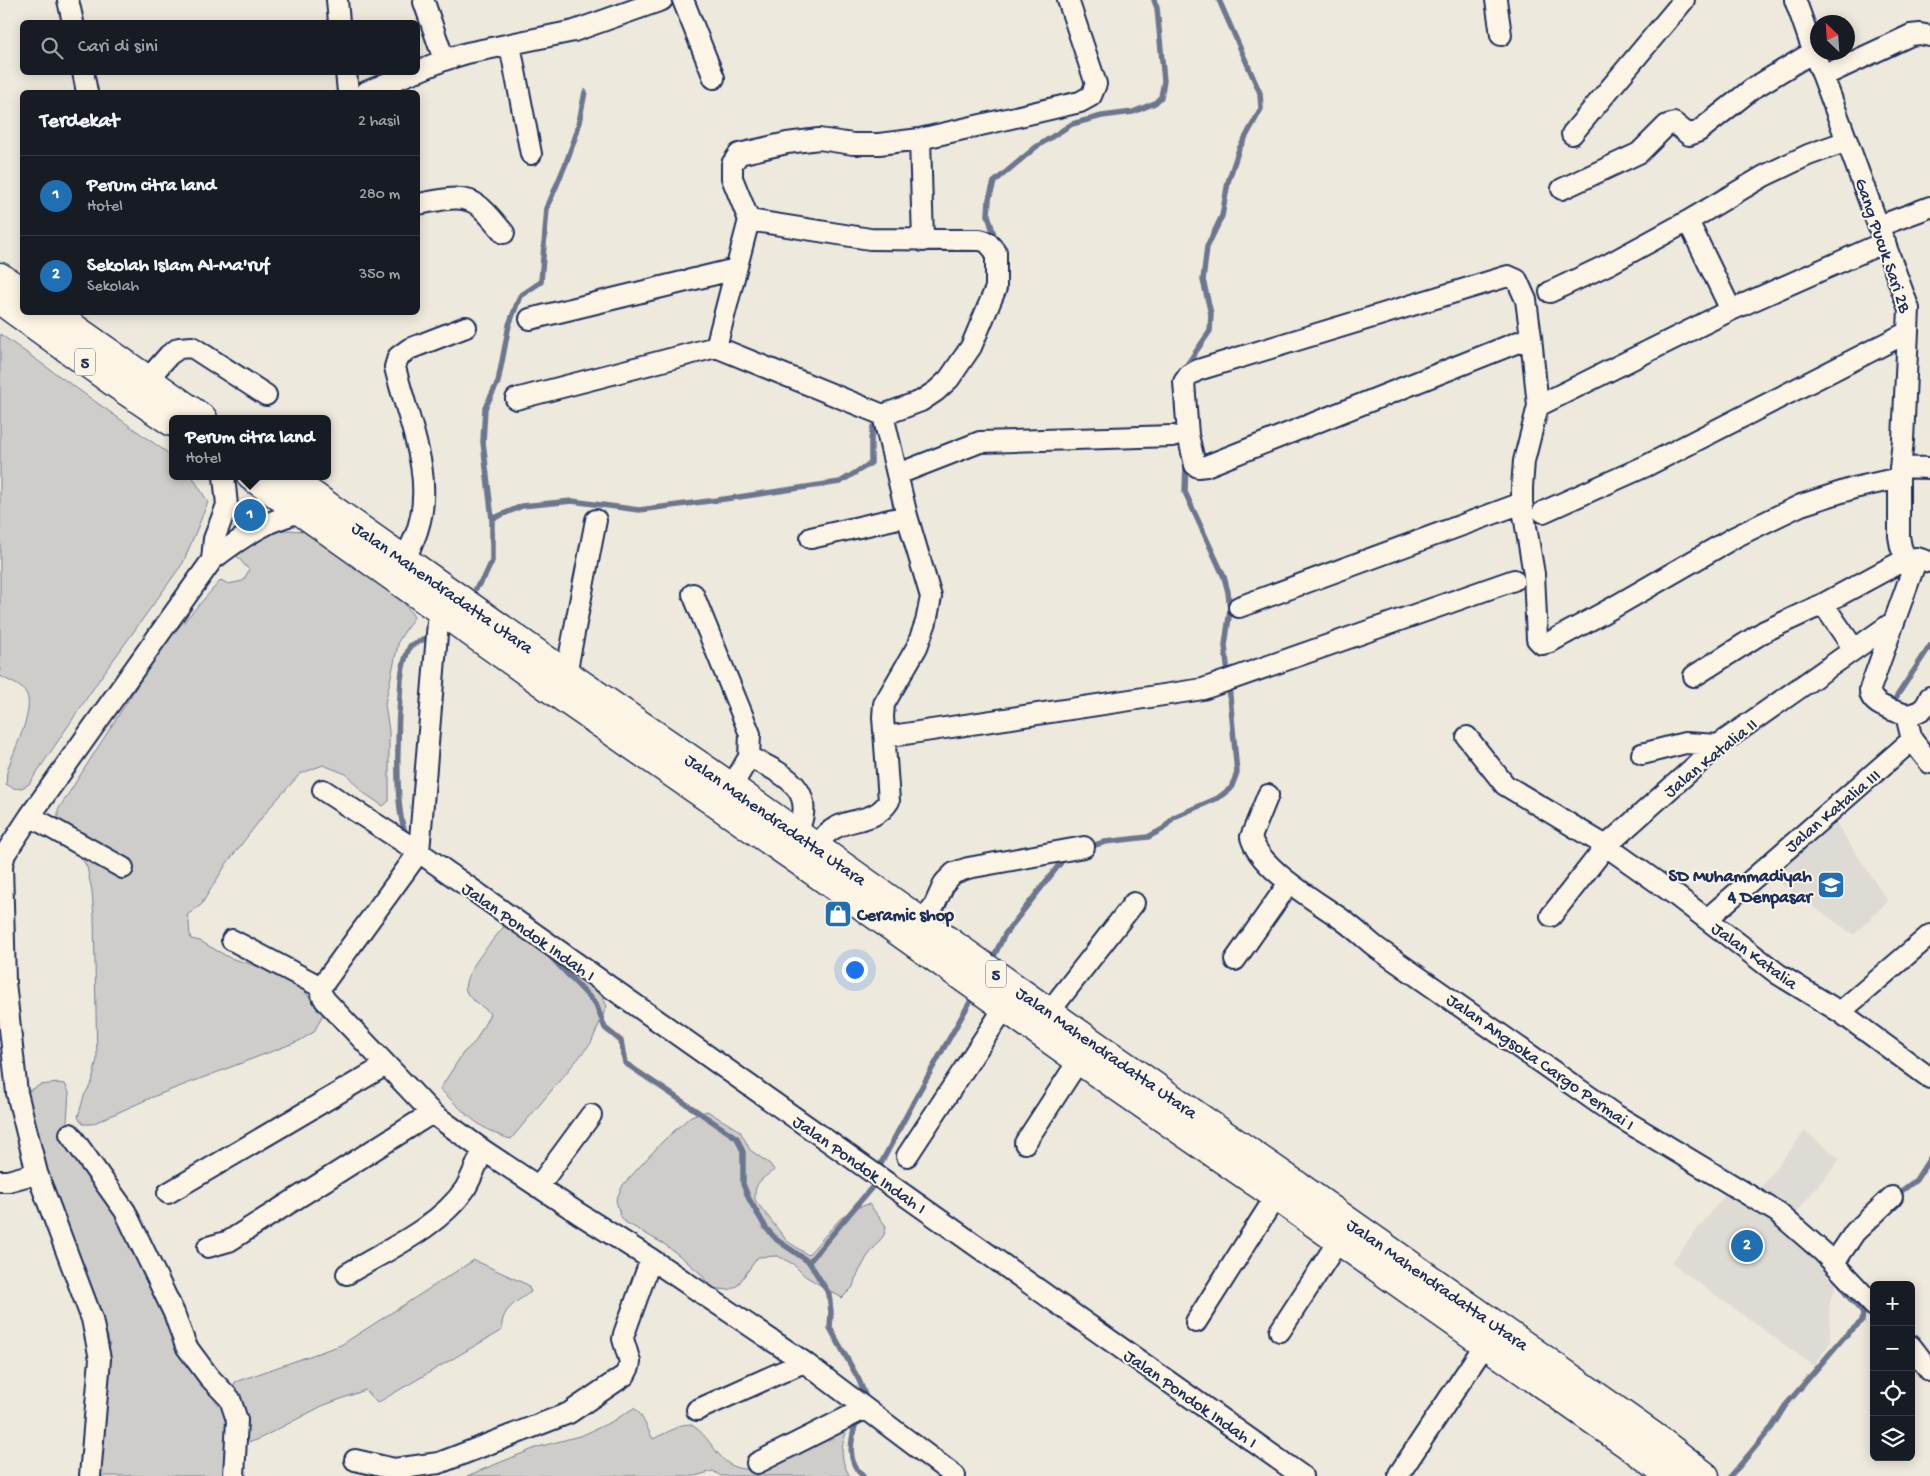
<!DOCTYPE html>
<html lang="id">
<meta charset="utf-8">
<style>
body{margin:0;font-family:"Gochi Hand",sans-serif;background:#242831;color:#f1f3f6}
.controls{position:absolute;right:15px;bottom:15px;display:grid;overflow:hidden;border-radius:8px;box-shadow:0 2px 12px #0003}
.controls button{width:45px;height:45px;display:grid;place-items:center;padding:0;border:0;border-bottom:1px solid #363941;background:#171b24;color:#f1f3f6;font:25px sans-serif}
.compass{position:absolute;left:1810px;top:15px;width:45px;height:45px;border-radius:50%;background:#171b24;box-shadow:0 2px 12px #0003;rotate:335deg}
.you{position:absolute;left:854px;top:969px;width:18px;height:18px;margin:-12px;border:4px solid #fff;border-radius:50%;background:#1a73e8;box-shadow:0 0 0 8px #1a73e833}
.badge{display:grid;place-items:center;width:32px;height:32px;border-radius:50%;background:#1f6fb2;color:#fff;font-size:16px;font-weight:700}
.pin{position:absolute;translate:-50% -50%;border:2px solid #fff;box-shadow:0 1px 5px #0006}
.popup{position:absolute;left:169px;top:415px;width:162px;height:65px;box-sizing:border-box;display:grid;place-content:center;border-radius:8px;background:#171b24;filter:drop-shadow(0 1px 4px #0005);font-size:16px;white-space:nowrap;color:#9ea1a6}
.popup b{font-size:19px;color:#f1f3f6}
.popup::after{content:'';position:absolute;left:50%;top:100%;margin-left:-10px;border:10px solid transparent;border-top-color:#171b24}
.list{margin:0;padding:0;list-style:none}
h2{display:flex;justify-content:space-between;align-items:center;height:65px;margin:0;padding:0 20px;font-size:21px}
h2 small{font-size:16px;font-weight:400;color:#9ea1a6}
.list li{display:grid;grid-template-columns:32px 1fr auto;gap:15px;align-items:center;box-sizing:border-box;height:80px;padding:0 20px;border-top:1px solid #363941}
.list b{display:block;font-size:19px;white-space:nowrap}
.list p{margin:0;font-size:16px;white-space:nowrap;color:#9ea1a6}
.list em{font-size:16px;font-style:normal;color:#9ea1a6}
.icon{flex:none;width:28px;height:28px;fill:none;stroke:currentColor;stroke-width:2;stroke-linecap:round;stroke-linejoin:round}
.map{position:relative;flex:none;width:1930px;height:1476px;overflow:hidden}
.search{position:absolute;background:#171b24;box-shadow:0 2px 12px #0003;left:20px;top:20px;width:400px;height:55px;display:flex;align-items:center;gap:12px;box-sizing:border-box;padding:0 18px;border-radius:8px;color:#9ea1a6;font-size:19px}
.panel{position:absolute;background:#171b24;box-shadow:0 2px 12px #0003;left:20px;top:90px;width:400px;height:225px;border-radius:8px}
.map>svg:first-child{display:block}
.built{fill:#dedbd4}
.green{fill:#cfcdca;stroke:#757e94}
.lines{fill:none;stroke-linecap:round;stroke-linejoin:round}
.stream{stroke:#6c778f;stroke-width:5.5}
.minor-casing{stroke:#1b2f5e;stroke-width:24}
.highway-casing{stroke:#1b2f5e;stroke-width:31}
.minor{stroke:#fcf5e5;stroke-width:20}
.highway{stroke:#fcf5e5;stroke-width:28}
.labels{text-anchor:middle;stroke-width:4;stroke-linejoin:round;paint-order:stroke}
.shield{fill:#fcf5e5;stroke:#5e6a86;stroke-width:1}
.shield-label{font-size:16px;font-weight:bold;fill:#1b2f5e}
.street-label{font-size:18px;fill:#1b2f5e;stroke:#fcf5e5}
.poi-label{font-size:18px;font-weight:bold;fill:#1b2f5e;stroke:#fcf5e5;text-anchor:end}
</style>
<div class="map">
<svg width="1930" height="1476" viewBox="0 0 1930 1476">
<rect width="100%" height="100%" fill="#eee9dd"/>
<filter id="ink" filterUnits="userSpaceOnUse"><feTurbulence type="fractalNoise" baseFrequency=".02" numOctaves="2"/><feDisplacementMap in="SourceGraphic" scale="10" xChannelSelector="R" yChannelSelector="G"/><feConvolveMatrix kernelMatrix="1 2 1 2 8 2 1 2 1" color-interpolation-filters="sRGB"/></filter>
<g filter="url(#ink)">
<path class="built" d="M1836,823L1888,901L1854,935L1770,876Z
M1805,1131L1840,1159L1785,1226L1839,1276L1830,1302L1829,1317L1831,1341L1814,1366L1671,1263L1728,1191L1748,1204Z"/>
<path class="green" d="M0,334L172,456V476H192L208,502L183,563L101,677L29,784C20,790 15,790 6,784C7,780 6,776 7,772C11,754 39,706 24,690C18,684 7,680 0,676Z
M285,530L305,531L397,592L414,617L399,640L385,704L389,731V801L383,806L364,793L346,774L323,765L300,774L270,807L227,863L201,905L187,915C191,924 188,930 191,939L200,941L230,958L290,976L297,982L323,1014L314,1032L299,1041L155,1096L92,1124H83L78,1117L84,1096L92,1082L97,1059L94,917L92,891L87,867L78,852L65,842L58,818V810L164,644L221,580L228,584L243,581L249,570L236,555C246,538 267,534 285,530Z
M506,924L600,993L607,1006L591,1043L511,1139C481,1132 461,1109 440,1089L463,1053L475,1042L490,1014C484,1006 472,1002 467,993C457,978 496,937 506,924Z
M58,1083L65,1084L69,1092L66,1137L86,1164L226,1402L232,1421L228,1476H101L111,1359L108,1337L46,1170L27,1092L40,1085Z
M707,1111L740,1131L750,1150L770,1164L774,1170C761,1180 754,1182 755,1200L787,1241L808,1255L839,1220L852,1209L869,1204L886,1226L884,1235L867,1257L855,1279L853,1287L842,1298L805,1276L793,1264L778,1256L758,1257L737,1286L729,1290L711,1288L701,1274L680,1256L664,1244L625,1222L620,1215L616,1200L623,1185L663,1141L691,1116Z
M474,1260L528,1285L531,1292C516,1302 500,1310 502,1330L377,1403L365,1390L322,1406L257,1440L250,1442L243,1437L233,1389L235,1382L341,1345Z
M634,1408C643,1415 647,1429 653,1439L682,1425L690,1424C717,1439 718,1476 757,1468L851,1424C840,1441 839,1460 850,1476H721L713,1471L695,1476H467L538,1447L583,1435L613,1421Z"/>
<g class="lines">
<path class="stream" d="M996,242L988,215L989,199L994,182L1036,147L1072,124L1102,116L1133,112L1155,103L1161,97L1164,81L1157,8L1154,0
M1184,369L1210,331L1211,314L1203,280L1207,247L1222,216L1228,182L1239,149L1261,109L1260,93L1219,0
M1186,462L1185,492L1224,577L1228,592L1230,610L1225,645L1228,676
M492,519L522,506L572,501L639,510L725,499L840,482L871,463V439L873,427L880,423
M476,588L485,576L492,561V519L483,442L485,408L498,382L509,325L520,296L541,282L547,208L566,163L577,132L585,92
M1894,708L1895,699L1930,646
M408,835C392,821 399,705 401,680C402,668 405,657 410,646L428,637
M1088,847L1105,842L1148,837L1163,829L1174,817L1218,798L1231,788L1237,773L1229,685
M551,957L596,1004L605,1028L621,1041L625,1063L737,1138L743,1152V1184L749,1199L766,1228L777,1240L809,1262L829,1294L831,1312L830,1328L859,1380L865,1395
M991,962L1005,934L1066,856
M877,1171L920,1090L974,995
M1895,1196L1916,1180L1930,1158
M809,1262L873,1186L875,1180
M856,1422C851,1440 846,1462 863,1476
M1731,1476L1772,1427L1785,1406L1844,1337L1862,1321L1863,1313L1846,1294L1839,1281"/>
<g class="minor-casing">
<path id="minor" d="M68,0L73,22
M337,0L339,22
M683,0L714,78
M1496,0L1501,35
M1795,0C1805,25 1812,51 1823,76L1909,309L1903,440L1899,478V536L1901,547L1906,559
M424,2L444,60
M510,45L531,154
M418,71L444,60L467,53L574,31L662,0
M83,72L87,92
M346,72L348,92
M1823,76L1911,35L1920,34L1930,36
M366,92L414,72
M1572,134L1684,0
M920,139L923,241
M1562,189L1639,153L1667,125L1674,123L1689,135L1699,131L1752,89L1813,52
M418,204C437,201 463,192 479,206C488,213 496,224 504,233
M1688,221L1731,310
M1879,226L1930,207
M1550,292L1609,264L1688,221L1764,176L1808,155L1847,141
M530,319L736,269
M1531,337L1206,466L1198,467L1195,465L1188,435L1184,382L1189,375L1198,370L1508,276L1517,280L1526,300L1531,337L1538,406L1524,461L1522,487V503L1534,574L1537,639L1542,644L1550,642L1614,607L1735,537L1778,516L1801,505L1854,488L1899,478
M716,347L749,220L732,178V164L739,154L787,143L819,139L853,144H879L920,139L1080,102L1091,96L1096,84L1068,0
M147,380L169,355L179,348L192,347L266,395
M516,399L716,347L883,415L921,401L936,391L949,379L971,347L996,288V252L987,242L980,240L870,239L749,220
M1538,406L1731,310L1885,242
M1900,467L1930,468
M898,474L980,442L1173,436
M1543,512L1646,466L1908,332
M811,538L907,516
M1917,558L1870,689C1869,706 1894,710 1906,715L1912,740L1930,763
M212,560L214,539L227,505L224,476
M404,560C409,550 415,539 418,528C435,474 407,419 395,367L398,357L409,349L466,327
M693,594L750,734L749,757L725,798
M440,598L419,852L321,987V993L325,1000L432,1113L483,1150L578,1213L651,1259L804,1362L955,1476
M1823,604L1854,649
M1239,607L1522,503
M1694,676L1765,631L1823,604L1906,559L1917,558L1930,562
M559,684L566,674L596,520
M1906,715C1919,713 1925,710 1930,697
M885,737L1203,689L1514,580
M1467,737L1505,785L1606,846L1674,894L1778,974L1840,1012L1930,1078
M1642,754L1685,743L1719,745
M749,757C791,777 822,793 791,844
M323,790L419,852L1302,1476
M1268,795L1251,837C1259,869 1317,901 1344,921C1355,929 1366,939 1377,948L1614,1114L1777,1212L1823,1252L1874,1306
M30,816L123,868
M808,859C815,850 821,837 830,831C850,816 874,825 889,801L883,717L884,704L917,647L926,622L931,597L907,516L883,415
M1551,916L1606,846L1721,743L1892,623
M1707,919L1912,740
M923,923L935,904L945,882L954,873L968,868L1084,847
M232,940L321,987
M1235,960L1289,883
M1049,1012L1134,903
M1840,1012L1930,935
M70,1134L125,1211L174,1313L186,1346L209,1377L230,1399L237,1420L234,1476
M1025,1143L1079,1060
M907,1156L1005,1007
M0,1181H8L37,1173
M538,1187L591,1115
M168,1193L386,1065
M208,1247L229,1241L432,1113
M1834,1263L1855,1232L1892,1197
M347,1274C385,1251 439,1227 465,1189C472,1177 477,1163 483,1150
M1196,1322L1276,1196
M1280,1331L1339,1240
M1911,1346L1930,1371
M697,1410L804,1362
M355,1460L394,1469L439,1463L569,1413L625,1375L629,1367L630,1362L623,1339L624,1334L651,1259
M757,1463L864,1409
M1399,1474L1492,1334
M90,1476L100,1359L92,1319L37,1173L17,1093L5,982L2,865L5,854L30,816L212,560C231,545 247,534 269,523C282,517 297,515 308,505"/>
</g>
<g class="highway-casing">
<path id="highway" d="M0,277L22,292
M0,300L119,386L172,422
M51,312L203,419
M251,476L554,691L805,865L1079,1060L1276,1196L1647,1458L1670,1476
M285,476L566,674L731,787L1092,1043L1288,1179L1660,1441L1705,1476"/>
</g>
<use href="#minor" class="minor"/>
<use href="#highway" class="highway"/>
</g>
</g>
<defs>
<g id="school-square" transform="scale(1.4375)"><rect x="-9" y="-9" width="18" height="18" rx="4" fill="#1f6fb2" stroke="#fcf5e5"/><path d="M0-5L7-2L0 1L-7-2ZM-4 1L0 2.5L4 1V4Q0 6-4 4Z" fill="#fff"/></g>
<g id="shop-square" transform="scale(1.4375)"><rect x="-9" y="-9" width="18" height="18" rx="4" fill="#1f6fb2" stroke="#fcf5e5"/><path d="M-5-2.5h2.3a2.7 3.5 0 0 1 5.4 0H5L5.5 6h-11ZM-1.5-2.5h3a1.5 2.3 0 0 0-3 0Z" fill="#fff"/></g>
</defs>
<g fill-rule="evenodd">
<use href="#school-square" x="1831" y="885"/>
<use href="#shop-square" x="838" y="914"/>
</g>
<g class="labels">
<g class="shield">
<rect x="75" y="348.5" width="20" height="27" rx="4"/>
<rect x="986" y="960.5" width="20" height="27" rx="4"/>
</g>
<g class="shield-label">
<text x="85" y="368">5</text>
<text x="996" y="980">5</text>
</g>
<g class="street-label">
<text transform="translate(1884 245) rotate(71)" y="6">Gang Pucuk Sari 2B</text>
<text transform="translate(443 587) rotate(35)" y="6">Jalan Mahendradatta Utara</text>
<text transform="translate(1710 757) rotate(-39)" y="6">Jalan Katalia II</text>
<text transform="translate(1832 810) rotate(-40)" y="6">Jalan Katalia III</text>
<text transform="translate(776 819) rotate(35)" y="6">Jalan Mahendradatta Utara</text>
<text transform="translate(529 931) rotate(35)" y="6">Jalan Pondok Indah I</text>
<text transform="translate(1755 955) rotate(36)" y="6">Jalan Katalia</text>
<text transform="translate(1107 1052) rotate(35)" y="6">Jalan Mahendradatta Utara</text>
<text transform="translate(1541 1061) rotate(35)" y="6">Jalan Angsoka Cargo Permai I</text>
<text transform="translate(860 1164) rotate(35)" y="6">Jalan Pondok Indah I</text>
<text transform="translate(1438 1284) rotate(35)" y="6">Jalan Mahendradatta Utara</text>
<text transform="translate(1191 1398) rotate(35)" y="6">Jalan Pondok Indah I</text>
</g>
<g class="poi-label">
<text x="1812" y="881">SD Muhammadiyah<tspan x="1812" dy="21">4 Denpasar</tspan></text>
<text x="857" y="920" text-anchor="start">Ceramic shop</text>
</g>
</g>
</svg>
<div class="controls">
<button>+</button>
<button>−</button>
<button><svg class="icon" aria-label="locate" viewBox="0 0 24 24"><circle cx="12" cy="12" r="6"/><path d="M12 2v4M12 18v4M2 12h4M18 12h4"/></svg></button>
<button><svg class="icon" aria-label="layers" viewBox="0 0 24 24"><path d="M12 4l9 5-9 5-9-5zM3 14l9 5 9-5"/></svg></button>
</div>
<svg class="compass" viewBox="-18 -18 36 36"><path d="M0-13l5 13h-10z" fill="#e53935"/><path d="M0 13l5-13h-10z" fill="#9ea1a6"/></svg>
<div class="you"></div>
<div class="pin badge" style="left:250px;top:515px">1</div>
<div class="popup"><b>Perum citra land</b>Hotel</div>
<div class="pin badge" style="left:1747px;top:1246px">2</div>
<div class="search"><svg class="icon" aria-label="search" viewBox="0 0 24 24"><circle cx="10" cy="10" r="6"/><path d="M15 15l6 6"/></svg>Cari di sini</div>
<section class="panel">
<h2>Terdekat<small>2 hasil</small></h2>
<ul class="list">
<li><span class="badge">1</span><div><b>Perum citra land</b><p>Hotel</p></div><em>280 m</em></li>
<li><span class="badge">2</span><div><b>Sekolah Islam Al-Ma'ruf</b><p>Sekolah</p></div><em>350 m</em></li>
</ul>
</section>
</div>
